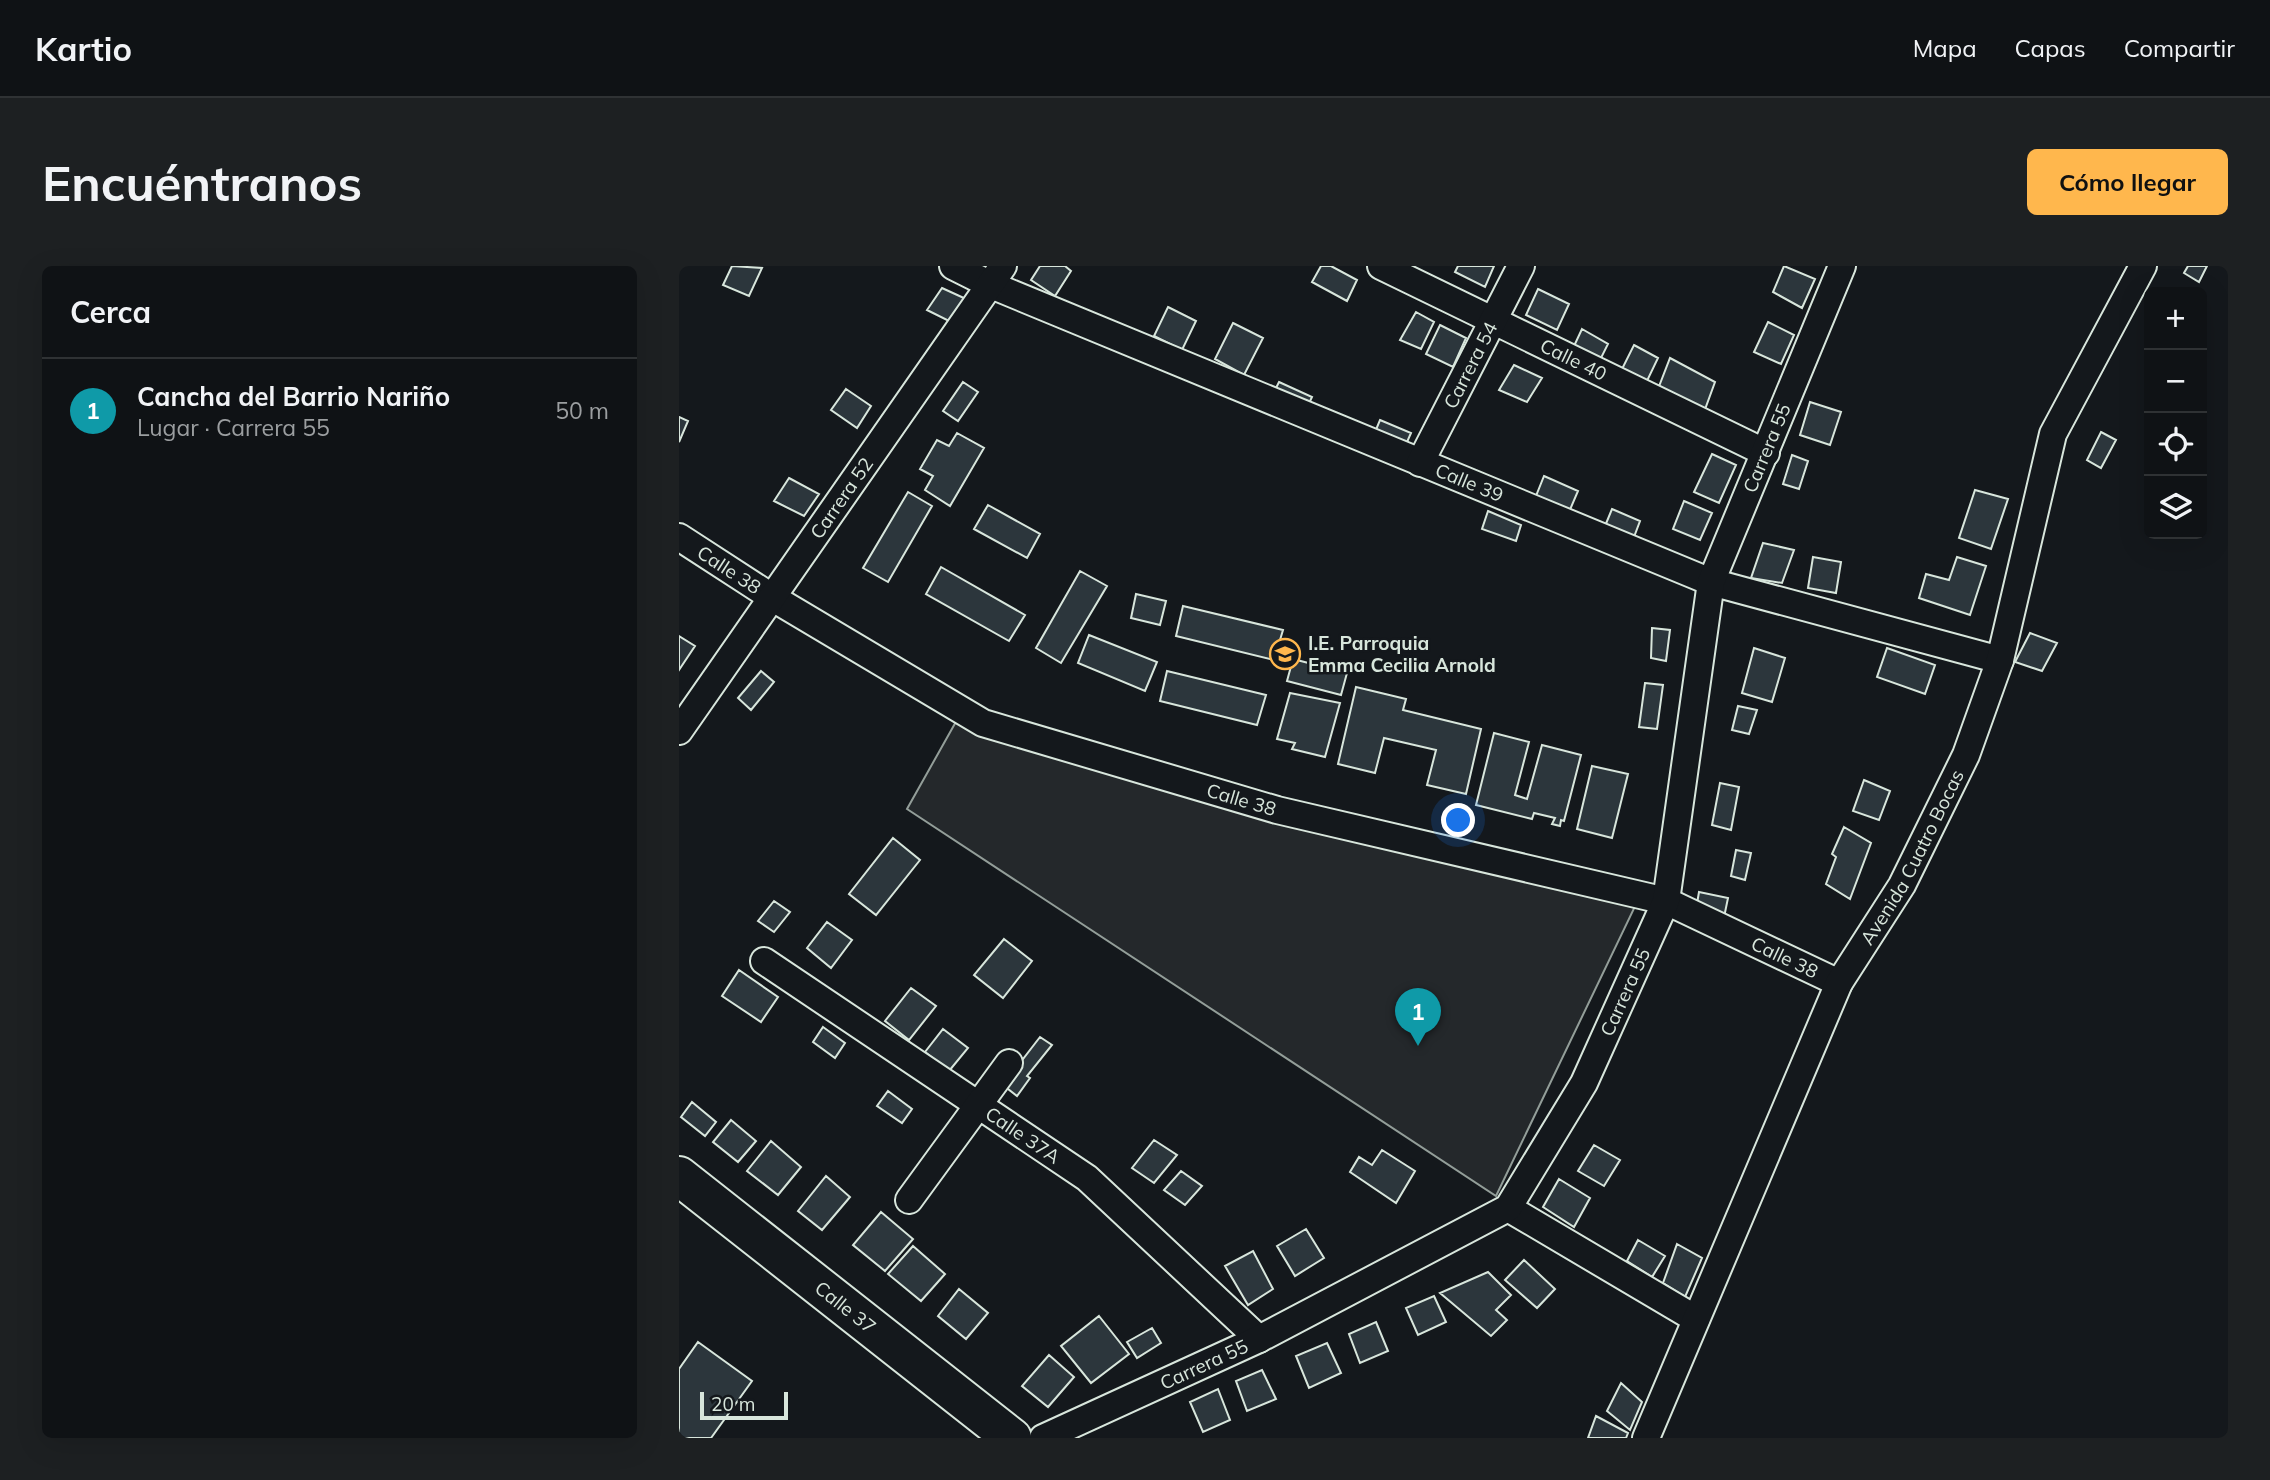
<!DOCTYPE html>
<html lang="es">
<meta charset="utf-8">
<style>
body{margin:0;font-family:Mulish,sans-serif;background:#1d2022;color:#f1f3f6}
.controls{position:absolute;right:21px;top:21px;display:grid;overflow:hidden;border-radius:10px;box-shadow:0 7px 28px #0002}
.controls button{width:63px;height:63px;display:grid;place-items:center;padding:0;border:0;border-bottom:2px solid #2f3234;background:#0f1215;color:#f1f3f6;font:35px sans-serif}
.scale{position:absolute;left:21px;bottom:18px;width:88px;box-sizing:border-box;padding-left:7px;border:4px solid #d8e6dc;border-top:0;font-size:19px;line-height:24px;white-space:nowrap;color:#d8e6dc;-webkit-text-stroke:5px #14181c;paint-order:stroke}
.you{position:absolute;left:780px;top:555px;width:24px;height:24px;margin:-18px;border:5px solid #fff;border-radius:50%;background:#1a73e8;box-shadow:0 0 0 10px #1a73e833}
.badge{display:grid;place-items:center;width:46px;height:46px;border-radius:50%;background:#ffb74d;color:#fff;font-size:23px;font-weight:700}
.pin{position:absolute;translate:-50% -58px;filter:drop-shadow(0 2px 4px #0008)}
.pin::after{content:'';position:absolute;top:37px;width:24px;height:21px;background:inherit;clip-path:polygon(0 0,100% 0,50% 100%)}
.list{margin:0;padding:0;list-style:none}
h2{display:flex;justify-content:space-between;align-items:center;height:91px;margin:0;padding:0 28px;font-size:30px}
h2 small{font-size:23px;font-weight:400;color:#9b9ea0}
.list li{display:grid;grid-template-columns:46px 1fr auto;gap:21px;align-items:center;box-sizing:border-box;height:105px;padding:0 28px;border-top:2px solid #2f3234}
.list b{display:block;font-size:26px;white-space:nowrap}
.list p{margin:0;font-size:23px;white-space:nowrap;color:#9b9ea0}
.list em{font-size:23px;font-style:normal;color:#9b9ea0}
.icon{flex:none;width:38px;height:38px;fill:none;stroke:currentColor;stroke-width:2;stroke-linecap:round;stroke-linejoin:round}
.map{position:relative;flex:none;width:1549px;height:1172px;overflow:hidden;border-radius:10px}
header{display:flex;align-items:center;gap:42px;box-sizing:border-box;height:98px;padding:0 35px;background:#0f1215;border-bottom:2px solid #2f3234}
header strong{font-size:33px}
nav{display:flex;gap:38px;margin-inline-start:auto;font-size:24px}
.intro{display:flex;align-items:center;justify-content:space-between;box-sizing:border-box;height:168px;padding:0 42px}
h1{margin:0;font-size:49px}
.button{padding:18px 32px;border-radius:10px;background:#ffb74d;color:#111;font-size:24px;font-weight:700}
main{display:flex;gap:42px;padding:0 42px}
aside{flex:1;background:#0f1215;border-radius:10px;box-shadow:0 7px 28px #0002}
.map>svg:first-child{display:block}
.parking{fill:#24282b;stroke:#939e99;stroke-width:2}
.building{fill:#2c363c;stroke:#d8e6dc;stroke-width:2}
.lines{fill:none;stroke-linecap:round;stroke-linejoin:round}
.minor-casing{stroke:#d8e6dc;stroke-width:30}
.primary-casing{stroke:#d8e6dc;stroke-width:42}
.minor{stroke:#14181c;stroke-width:26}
.primary{stroke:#14181c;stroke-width:38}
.labels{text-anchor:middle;stroke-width:5;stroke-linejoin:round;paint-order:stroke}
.street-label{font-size:19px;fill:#d8e6dc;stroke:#14181c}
.poi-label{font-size:19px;font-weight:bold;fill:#d8e6dc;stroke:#14181c;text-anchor:start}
</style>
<header>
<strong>Kartio</strong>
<nav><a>Mapa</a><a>Capas</a><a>Compartir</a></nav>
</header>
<div class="intro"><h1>Encuéntranos</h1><a class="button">Cómo llegar</a></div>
<main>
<aside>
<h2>Cerca<small></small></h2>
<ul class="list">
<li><span class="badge" style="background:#0f9aa8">1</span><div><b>Cancha del Barrio Nariño</b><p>Lugar · Carrera 55</p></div><em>50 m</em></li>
</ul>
</aside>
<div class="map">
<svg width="1549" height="1172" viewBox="0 0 1549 1172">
<rect width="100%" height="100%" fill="#14181c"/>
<path class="parking" d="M283,445L961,630L817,930L228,543Z"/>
<path class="building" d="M53,0L83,2L70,30L44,19Z
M361,0H386L392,5L376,30L352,14Z
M642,0H652L678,14L668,35L633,16Z
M779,0H815L806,21L776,6Z
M1105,0L1136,13L1123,42L1094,26Z
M1509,0H1528L1520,16L1505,7Z
M263,22L287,33L272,56L248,44Z
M859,23L890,38L878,64L847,49Z
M489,41L517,55L503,84L475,70Z
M737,46L755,56L742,83L721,74Z
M1089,56L1115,69L1102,98L1075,86Z
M554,57L584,72L565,109L536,93Z
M761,59L787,72L774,101L747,88Z
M903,63L929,78L921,94L895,80Z
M955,79L979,92L967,117L942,105Z
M991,92L1036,116L1025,146L979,123Z
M835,99L863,112L848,136L820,124Z
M284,116L299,126L279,155L264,145Z
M600,116L633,131L625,148L592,132Z
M167,123L192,140L178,162L152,144Z
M1131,136L1162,146L1151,179L1121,169Z
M0,151L9,155L0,176Z
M701,154L732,167L721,192L691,178Z
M1422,166L1437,174L1422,202L1408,194Z
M278,167L305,182L271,240L246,224L254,210L241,203L258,174L270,180Z
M1033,188L1057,199L1040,237L1015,226Z
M1113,189L1129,195L1120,223L1104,218Z
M865,210L899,225L887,253L853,240Z
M110,212L140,228L125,250L95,235Z
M1296,224L1329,233L1312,283L1280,272Z
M229,226L253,240L209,316L184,302Z
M1005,235L1033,247L1021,274L994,263Z
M309,239L361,268L348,292L295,263Z
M933,243L961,255L955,271L926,260Z
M809,245L842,259L837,275L803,263Z
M1084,277L1115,284L1103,317L1072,312Z
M1134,291L1162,296L1157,327L1129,322Z
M1278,291L1307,300L1291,349L1240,332L1247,308L1270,314Z
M262,301L346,349L330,375L247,328Z
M401,305L428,320L382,397L357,382Z
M457,328L487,335L481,359L452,352Z
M504,340L604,364L595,394L497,370Z
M973,362L991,364L987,395L972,392Z
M1351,367L1378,377L1363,405L1336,396Z
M410,369L478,396L466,425L399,397Z
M0,370L16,380L0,404Z
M1075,382L1106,392L1093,436L1063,427Z
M1208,382L1256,399L1246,428L1198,411Z
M614,393L668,407L662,429L608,415Z
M82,405L95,416L72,444L59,432Z
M488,405L587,429L578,459L481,435Z
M966,417L984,419L978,463L960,461Z
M677,421L727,433L724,444L802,463L787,528L748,519L757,484L705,472L696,507L659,498Z
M611,427L661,437L646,491L613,483L616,477L598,473Z
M1059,440L1078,444L1070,468L1053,464Z
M815,467L850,476L836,529L848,533L863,479L902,489L885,555L882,554L881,560L873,558L876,552L855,547L853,553L797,539Z
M913,500L949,508L933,572L898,563Z
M1185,514L1211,525L1200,554L1174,545Z
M1041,517L1060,521L1052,564L1033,559Z
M1165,561L1192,577L1171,633L1147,618L1157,591L1153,588Z
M214,572L241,594L197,649L170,628Z
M1057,584L1072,587L1066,614L1052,610Z
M1020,626L1049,632L1043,661L1015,655Z
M95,635L111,646L95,666L79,655Z
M148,656L173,674L152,702L128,682Z
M325,673L353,695L324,732L295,709Z
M60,704L99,731L82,756L43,730Z
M232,722L257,740L230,774L206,755Z
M144,761L166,777L156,792L134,776Z
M264,763L289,782L270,805L246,786Z
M361,771L373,779L348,810L351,812L338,830L324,819Z
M209,825L233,843L223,857L198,840Z
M13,836L37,856L26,870L2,851Z
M52,854L77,875L59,896L34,876Z
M475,874L498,889L475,917L453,902Z
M92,875L122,901L99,929L68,905Z
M915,879L941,894L925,920L899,905Z
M703,884L736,905L717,937L671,906L680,891L693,899Z
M502,905L523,920L506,939L485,924Z
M147,910L171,931L143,964L119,945Z
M880,913L911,932L895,961L864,941Z
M202,946L234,973L206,1005L174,979Z
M627,963L645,992L616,1010L598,980Z
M959,974L986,990L973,1011L948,995Z
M998,978L1023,992L1006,1031L984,1017Z
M234,980L266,1008L242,1035L209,1008Z
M574,985L594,1023L569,1039L546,1000Z
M845,994L876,1023L858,1042L826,1014Z
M809,1006L832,1029L817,1044L828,1054L812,1070L761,1027Z
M280,1023L309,1047L287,1073L259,1050Z
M755,1030L767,1056L739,1069L727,1042Z
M420,1050L450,1088L412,1117L382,1080Z
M697,1056L709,1085L681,1097L670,1068Z
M473,1062L482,1077L458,1092L448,1076Z
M19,1076L73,1115L32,1172H0V1103Z
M648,1077L662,1107L630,1122L617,1090Z
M370,1089L395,1111L369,1141L343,1120Z
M583,1104L597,1133L568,1145L557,1115Z
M942,1117L963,1136L951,1164L928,1145Z
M539,1123L551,1154L524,1166L511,1136Z
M917,1150L949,1167L947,1172H909Z"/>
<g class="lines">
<g class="minor-casing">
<g id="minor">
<path id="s1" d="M274,0L312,19L1032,316L1321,394"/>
<path id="s2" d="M702,0L1087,187"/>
<path id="s3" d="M741,197L842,0"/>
<path id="s4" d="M0,271L94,332L304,457L598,544L987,635L1160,717"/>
<path id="s5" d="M0,465L324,0"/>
<path id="s6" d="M85,695L408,912L580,1073"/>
<path d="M230,934L330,797"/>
<path d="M829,942L1017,1053"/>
<path id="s7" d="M364,1172L580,1073L829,942L905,817L987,635L1032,316L1163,0"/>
<path id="s8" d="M967,1172L1160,717L1223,619L1287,489L1321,394L1374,168L1464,0"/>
</g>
</g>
<g class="primary-casing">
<g id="primary">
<path id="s9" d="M0,910L333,1172"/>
</g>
</g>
<use href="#minor" class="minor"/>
<use href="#primary" class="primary"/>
</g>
<defs>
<g id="school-ring" transform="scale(1.575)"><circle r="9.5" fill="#14181c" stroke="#ffb74d" stroke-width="1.5"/><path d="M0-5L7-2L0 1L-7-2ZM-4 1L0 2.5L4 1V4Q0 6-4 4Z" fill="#ffb74d"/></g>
</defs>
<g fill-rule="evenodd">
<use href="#school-ring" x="606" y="388"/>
</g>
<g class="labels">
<g class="street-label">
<text dy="7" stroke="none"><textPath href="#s2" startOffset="214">Calle 40</textPath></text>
<text dy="7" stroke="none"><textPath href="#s3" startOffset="110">Carrera 54</textPath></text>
<text dy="7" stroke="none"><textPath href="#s7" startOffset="1332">Carrera 55</textPath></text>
<text dy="7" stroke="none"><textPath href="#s1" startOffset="560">Calle 39</textPath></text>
<text dy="7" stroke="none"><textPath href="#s5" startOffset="284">Carrera 52</textPath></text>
<text dy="7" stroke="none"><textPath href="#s4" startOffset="60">Calle 38</textPath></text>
<text dy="7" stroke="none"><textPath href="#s4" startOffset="626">Calle 38</textPath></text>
<text dy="7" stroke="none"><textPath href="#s8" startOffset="640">Avenida Cuatro Bocas</textPath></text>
<text dy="7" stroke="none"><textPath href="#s4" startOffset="1194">Calle 38</textPath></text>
<text dy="7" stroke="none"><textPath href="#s7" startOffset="765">Carrera 55</textPath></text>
<text dy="7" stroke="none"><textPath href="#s6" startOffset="312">Calle 37A</textPath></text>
<text dy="7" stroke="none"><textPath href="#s9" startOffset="212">Calle 37</textPath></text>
<text dy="7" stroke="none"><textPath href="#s7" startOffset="177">Carrera 55</textPath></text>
</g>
<g class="poi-label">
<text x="629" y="384">I.E. Parroquia<tspan x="629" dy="22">Emma Cecilia Arnold</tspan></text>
</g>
</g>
</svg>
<div class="controls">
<button>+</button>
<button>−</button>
<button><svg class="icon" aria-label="locate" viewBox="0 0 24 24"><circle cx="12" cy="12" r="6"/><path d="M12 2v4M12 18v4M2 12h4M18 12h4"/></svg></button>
<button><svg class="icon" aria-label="layers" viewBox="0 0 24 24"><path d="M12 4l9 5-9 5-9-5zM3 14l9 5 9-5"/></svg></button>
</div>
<div class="scale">20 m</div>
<div class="you"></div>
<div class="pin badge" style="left:739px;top:780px;background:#0f9aa8">1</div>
</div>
</main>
